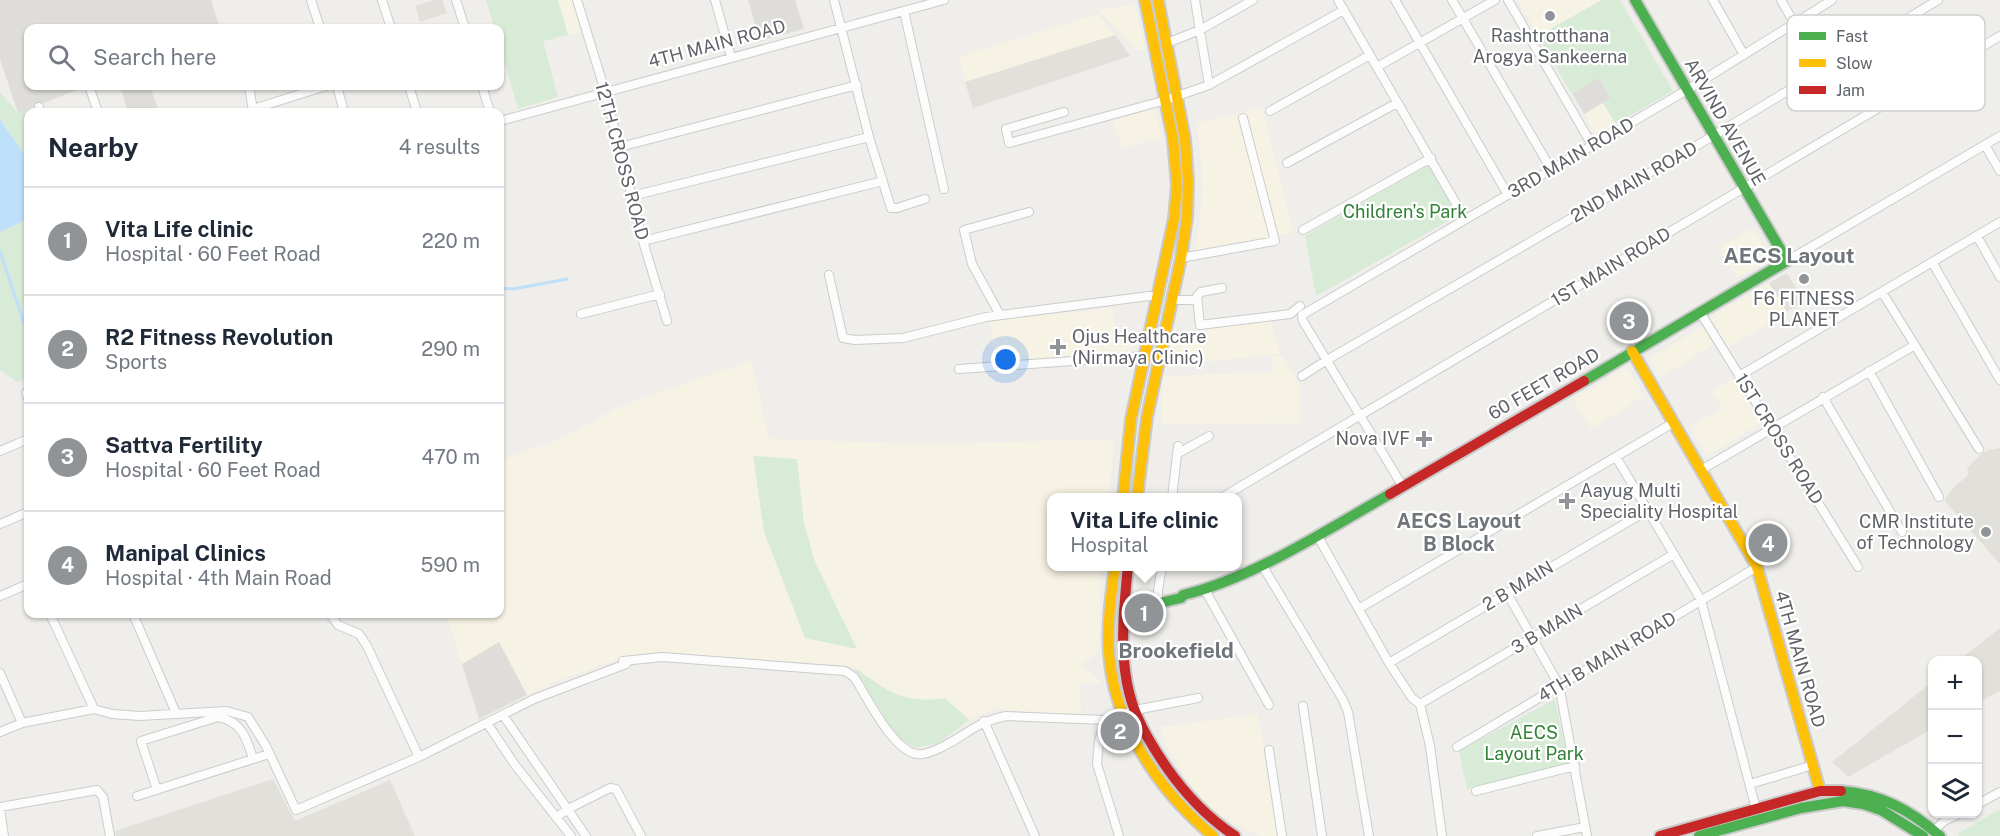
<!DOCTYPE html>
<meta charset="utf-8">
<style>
body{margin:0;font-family:"Public Sans",sans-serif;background:#f6f6f7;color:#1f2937}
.controls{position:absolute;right:18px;bottom:18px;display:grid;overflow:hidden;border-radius:12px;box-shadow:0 2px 4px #0004}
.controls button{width:54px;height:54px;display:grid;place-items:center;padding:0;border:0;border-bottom:2px solid #e0e1e3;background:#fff;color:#1f2937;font:30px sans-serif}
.you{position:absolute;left:1006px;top:360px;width:21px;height:21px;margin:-15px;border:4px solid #fff;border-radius:50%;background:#1a73e8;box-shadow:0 0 0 9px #1a73e833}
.badge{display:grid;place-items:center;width:39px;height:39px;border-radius:50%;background:#919496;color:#fff;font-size:20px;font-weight:700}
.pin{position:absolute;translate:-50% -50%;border:3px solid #fff;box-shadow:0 2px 6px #0006}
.popup{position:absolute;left:1047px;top:493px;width:195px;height:78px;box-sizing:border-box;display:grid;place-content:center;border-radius:12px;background:#fff;filter:drop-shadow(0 2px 4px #0005);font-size:20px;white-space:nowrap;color:#747a83}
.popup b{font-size:22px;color:#1f2937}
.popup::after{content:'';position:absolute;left:50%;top:100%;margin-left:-12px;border:12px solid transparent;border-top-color:#fff}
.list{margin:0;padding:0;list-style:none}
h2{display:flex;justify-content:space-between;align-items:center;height:78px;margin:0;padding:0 24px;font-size:26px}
h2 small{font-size:20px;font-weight:400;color:#747a83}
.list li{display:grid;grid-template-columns:39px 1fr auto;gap:18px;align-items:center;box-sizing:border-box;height:108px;padding:0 24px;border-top:2px solid #e0e1e3}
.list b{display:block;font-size:22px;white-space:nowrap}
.list p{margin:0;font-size:20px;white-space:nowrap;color:#747a83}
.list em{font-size:20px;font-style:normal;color:#747a83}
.icon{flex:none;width:33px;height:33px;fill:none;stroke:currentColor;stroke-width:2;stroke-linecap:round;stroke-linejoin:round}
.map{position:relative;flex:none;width:2000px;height:836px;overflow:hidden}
.search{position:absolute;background:#fff;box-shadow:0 2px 4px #0004;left:24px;top:24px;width:480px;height:66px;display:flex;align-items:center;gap:15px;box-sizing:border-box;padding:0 21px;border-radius:12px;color:#747a83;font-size:22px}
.panel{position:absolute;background:#fff;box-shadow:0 2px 4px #0004;left:24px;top:108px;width:480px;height:510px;border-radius:12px}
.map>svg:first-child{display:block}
.commercial{fill:#f7f3e4}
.industrial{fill:#dfddda}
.education{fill:#e2e0da}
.green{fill:#d8ebd6}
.water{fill:#bfe0f9}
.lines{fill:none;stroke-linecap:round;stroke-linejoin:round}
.stream{stroke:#bfe0f9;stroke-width:3}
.street-casing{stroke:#cbcccc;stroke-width:10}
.fast-casing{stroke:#cacacb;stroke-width:14}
.slow-casing{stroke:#cacacb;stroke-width:14}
.jam-casing{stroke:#cacacb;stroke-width:14}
.street{stroke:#fdfcfc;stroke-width:8}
.fast{stroke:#4caf50;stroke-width:10}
.slow{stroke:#ffc107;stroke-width:10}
.jam{stroke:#c62828;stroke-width:10}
.poi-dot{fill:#919496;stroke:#fff;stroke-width:2}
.labels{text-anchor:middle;stroke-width:4.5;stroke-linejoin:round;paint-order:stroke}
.poi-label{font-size:18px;fill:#5f6368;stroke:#fff}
.street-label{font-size:18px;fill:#5f6368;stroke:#fff}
.park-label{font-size:18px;fill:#348238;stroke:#fff}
.neighbourhood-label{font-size:20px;font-weight:bold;fill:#70757a;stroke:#fff}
.quarter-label{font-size:21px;font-weight:bold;fill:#70757a;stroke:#fff}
.key{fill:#fff;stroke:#cfd0d2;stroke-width:1.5}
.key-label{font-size:16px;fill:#5f6368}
</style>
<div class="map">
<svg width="2000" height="836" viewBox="0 0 2000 836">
<rect width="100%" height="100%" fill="#efeeea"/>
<path class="commercial" d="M558,0H572L581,32L568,35Z
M1518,0H1602L1538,36Z
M1135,3L1145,50L1138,51L1099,11Z
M1098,14L1115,35L965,82L959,57Z
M1603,103L1616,124L1596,136L1584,114Z
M1262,107L1293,232L1193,254L1199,230L1203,184L1197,123Z
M1155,108L1161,137L1122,148L1113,121Z
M1753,228L1771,258L1737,278L1719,248Z
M1769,283L1787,312L1727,348L1709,318Z
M1112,308L1118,339L1133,338L1131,352L993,363L991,321Z
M1270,319L1280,354L1166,366L1171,336Z
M1702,327L1713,345L1660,377L1648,359Z
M1272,356H1282L1299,383L1301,423L1161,424L1163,376L1273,372Z
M751,361L769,439L927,444L1114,439L1109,497L1051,498V566L1101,567L1098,654L1081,664L1102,683H1080L1081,715L994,709L969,720L938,744L915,748L897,740L854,668L843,665L659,652L630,655L552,683L527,695L499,642L462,664L446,614H500V460L563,438L620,406Z
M1627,367L1644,396L1591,428L1573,399Z
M1734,378L1761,423L1707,456L1690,428L1722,408L1712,392Z
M1258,714L1278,836H1261L1238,826L1213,811L1197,793L1183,774L1166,746L1160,727Z"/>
<path class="industrial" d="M0,0H211L220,28H28V86H87L18,113L0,59Z
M748,0H795L804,29L760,41Z
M1599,77L1611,98L1584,114L1572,93Z
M120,86H150L159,112H128Z
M499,642L527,695L479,719L462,664Z"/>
<path class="education" d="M434,0H442L447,13L420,22L415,6Z
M1115,35L1130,56L973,108L965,82Z
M1787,273L1804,302L1787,312L1769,283Z
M2000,448V564L1944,500L1952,489L1968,475L1967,468L1979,456L1988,450Z
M2000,628V691L1978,703V660H1959Z
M1932,682V729L1848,777L1832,762Z
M273,779L295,821L390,780L415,836H116L115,831Z"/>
<path class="green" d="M486,0H558L568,35L543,41L558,97L518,109L500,46V28H495Z
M1602,0H1620L1673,91L1616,124L1603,103L1611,98L1599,78L1571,93L1538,36Z
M0,92L18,113L31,108L32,112H28V169L26,157L0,118Z
M1429,165L1459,215L1316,296L1305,236Z
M28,219V377L17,382L0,370V232Z
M753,456L797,459L804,523L815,562L857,649L805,638L764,532Z
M854,668C864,673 872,680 881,686C901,699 923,702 945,698L969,720L938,744L915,748L897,738Z
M1555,699L1569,766L1467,789L1459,751Z
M2000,809V836H1960L1957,834Z"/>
<path class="water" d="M0,119L26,157L28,169V219L0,232Z"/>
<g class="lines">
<path class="stream" d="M0,251L25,326L28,325
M500,288L514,289L567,279"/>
<g class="street-casing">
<path id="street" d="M311,0L320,28
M382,0L391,28
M456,0L465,28
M577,0L605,91L643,241L667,321
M715,0L731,57
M834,0L869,137L891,208H897L925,199
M1195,0L1209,85
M1338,0L1465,219
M1395,0L1508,195
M1452,0L1551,169
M1508,0L1592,145
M1713,0L1744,55
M1781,0L1794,23
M904,11L944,189
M1167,43L1200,30L1253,0
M1377,67L1495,0
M249,86L253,111
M337,86L344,112
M409,86L417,112
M482,86L490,112
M90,89L98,112
M39,107L40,112
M253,109L326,86
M1270,111L1370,55
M1064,112L1006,129L1009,143L1166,100L1209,85L1344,10
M500,121L944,0
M1985,145L2000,171
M620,147L857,85
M1287,163L1397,103
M632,196L869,137
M1303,230L1431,158
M1977,236L2000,277
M643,241L883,181
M1181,258L1275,241L1243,118
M1787,261L2000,136
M1932,262L2000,380
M829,275L843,338L855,340L903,338L986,317L1149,296L1157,297
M1222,288L1201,292L1197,296L1200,325L1290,314L1300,306
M1882,292L1979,449
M1171,300H1196
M1700,312L1858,567
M581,314L660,294
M1000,315L972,264L964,230L1029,212
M959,369L1145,356
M1869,371L1939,497
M1302,376L1327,360L1713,136L1938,0
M1739,376L2000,222
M26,393L28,398
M1823,397L1902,532
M0,451L28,439
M1177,454L1209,436
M1616,457L1701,600L1756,809
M1701,470L1915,345
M1403,487L1303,321L1302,315L1687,90L1832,0
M1172,498L1178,446
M1221,498L2000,36
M0,524L28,512
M1317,535L1389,663L1412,698L1420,704
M1262,565L1343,700L1348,712L1369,836
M1205,590L1269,705
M1507,593L1559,685L1587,836
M0,596L28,584
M1158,604V590L1162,566
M1360,608L1673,423
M50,614L94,709
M133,614L176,713
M330,614L338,625L359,634L367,646L419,757
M623,661L662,657L845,671L854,677C867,697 893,751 917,754C924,755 934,751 940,748C965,736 976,722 1006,716L1105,720L1135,710L1198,698
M1389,663L1648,510
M0,673L22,723L94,709L112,714L140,716L227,711L248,717L266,746L296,810L419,757L534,699L626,664L628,661
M1420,704L1674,554
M1420,704L1430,746L1442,836
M1303,706L1322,836
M503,715L586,836
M1105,720L1099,741L1097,764L1119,836
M984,721L1035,836
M487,723L515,765L571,836
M0,732L22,723
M1457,747L1757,567
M1269,750L1282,836
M1750,784L1813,765
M157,790L141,741L218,717C241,721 247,738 253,759
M1476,791L1575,766
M137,796L269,754
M1978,804L2000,792
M0,807L97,790L103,797L110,836
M0,809L4,836
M557,817L568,809L610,788L616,789L641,836
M1934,831L1944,821L1959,814
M1537,836L1585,827"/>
</g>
<g class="fast-casing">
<path id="fast" d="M1584,381L1787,261L1635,0
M1124,611L1181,598L1183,595C1252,579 1328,529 1390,494
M1841,791C1881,794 1910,810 1940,836
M1699,836L1801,808L1843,801L1863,804L1881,810L1923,836"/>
</g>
<g class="slow-casing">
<path id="slow" d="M1632,351L1757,567L1820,791
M1123,498L1131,419L1174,219L1177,186L1173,139L1145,0
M1137,498L1147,417L1181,258L1187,218L1188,181L1185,139L1158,0
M1115,566C1111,595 1107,624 1109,653C1114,725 1159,791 1213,836"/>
</g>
<g class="jam-casing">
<path id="jam" d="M1390,494L1584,381
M1128,566C1123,615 1117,670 1137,716C1145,735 1156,752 1167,768C1186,795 1208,818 1235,836
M1660,836L1820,791H1841"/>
</g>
<use href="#street" class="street"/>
<use href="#fast" class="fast"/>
<use href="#slow" class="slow"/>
<use href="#jam" class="jam"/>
</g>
<g class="poi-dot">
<circle cx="1550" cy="16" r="6"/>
<circle cx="1804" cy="279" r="6"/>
<path d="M1055 338h6v6h6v6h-6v6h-6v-6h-6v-6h6z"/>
<path d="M1421 430h6v6h6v6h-6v6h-6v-6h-6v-6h6z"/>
<path d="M1564 492h6v6h6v6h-6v6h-6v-6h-6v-6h6z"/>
<circle cx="1986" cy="532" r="6"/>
</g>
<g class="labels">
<g class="poi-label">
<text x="1550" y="42">Rashtrotthana<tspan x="1550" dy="21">Arogya Sankeerna</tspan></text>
<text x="1804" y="305">F6 FITNESS<tspan x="1804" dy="21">PLANET</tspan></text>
<text x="1072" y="343" text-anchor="start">Ojus Healthcare<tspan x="1072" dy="21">(Nirmaya Clinic)</tspan></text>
<text x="1410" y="445" text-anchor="end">Nova IVF</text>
<text x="1580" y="497" text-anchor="start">Aayug Multi<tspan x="1580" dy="21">Speciality Hospital</tspan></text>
<text x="1974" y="528" text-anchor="end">CMR Institute<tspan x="1974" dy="21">of Technology</tspan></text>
</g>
<g class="street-label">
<text transform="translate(717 44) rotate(-15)" y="6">4TH MAIN ROAD</text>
<text transform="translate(1725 122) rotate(60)" y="6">ARVIND AVENUE</text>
<text transform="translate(1571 158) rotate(-30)" y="6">3RD MAIN ROAD</text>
<text transform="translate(622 161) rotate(75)" y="6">12TH CROSS ROAD</text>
<text transform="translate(1634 182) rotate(-30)" y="6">2ND MAIN ROAD</text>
<text transform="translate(1611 267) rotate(-31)" y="6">1ST MAIN ROAD</text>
<text transform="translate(1544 384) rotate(-30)" y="6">60 FEET ROAD</text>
<text transform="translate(1779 439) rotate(58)" y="6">1ST CROSS ROAD</text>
<text transform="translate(1518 586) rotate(-31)" y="6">2 B MAIN</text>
<text transform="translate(1547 629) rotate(-31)" y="6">3 B MAIN</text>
<text transform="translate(1607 657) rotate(-31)" y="6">4TH B MAIN ROAD</text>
<text transform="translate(1800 659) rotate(74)" y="6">4TH MAIN ROAD</text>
</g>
<g class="park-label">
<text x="1405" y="218">Children's Park</text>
<text x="1534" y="739">AECS<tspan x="1534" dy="21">Layout Park</tspan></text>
</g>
<g class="neighbourhood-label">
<text x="1459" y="528">AECS Layout<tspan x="1459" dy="23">B Block</tspan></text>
</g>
<g class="quarter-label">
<text x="1789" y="263">AECS Layout</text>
<text x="1176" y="658">Brookefield</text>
</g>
</g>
<rect x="1787" y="15" width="198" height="96" rx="9" class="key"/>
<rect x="1799" y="32" width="27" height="8" fill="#4caf50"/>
<rect x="1799" y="59" width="27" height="8" fill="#ffc107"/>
<rect x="1799" y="86" width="27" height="8" fill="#c62828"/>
<g class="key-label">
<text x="1836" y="42">Fast</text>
<text x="1836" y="69">Slow</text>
<text x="1836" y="96">Jam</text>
</g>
</svg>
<div class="controls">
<button>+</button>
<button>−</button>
<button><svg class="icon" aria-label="layers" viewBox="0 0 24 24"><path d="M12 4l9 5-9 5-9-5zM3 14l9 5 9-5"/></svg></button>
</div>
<div class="you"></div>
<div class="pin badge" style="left:1144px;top:613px">1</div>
<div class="popup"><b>Vita Life clinic</b>Hospital</div>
<div class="pin badge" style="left:1120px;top:731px">2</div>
<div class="pin badge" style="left:1629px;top:321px">3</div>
<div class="pin badge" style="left:1768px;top:543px">4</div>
<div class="search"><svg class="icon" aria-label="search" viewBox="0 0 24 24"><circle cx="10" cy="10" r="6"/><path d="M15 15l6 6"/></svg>Search here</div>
<section class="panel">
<h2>Nearby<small>4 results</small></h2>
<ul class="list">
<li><span class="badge">1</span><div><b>Vita Life clinic</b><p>Hospital · 60 Feet Road</p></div><em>220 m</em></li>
<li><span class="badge">2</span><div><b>R2 Fitness Revolution</b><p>Sports</p></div><em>290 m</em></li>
<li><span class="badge">3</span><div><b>Sattva Fertility</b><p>Hospital · 60 Feet Road</p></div><em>470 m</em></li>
<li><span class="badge">4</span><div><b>Manipal Clinics</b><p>Hospital · 4th Main Road</p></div><em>590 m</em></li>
</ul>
</section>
</div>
